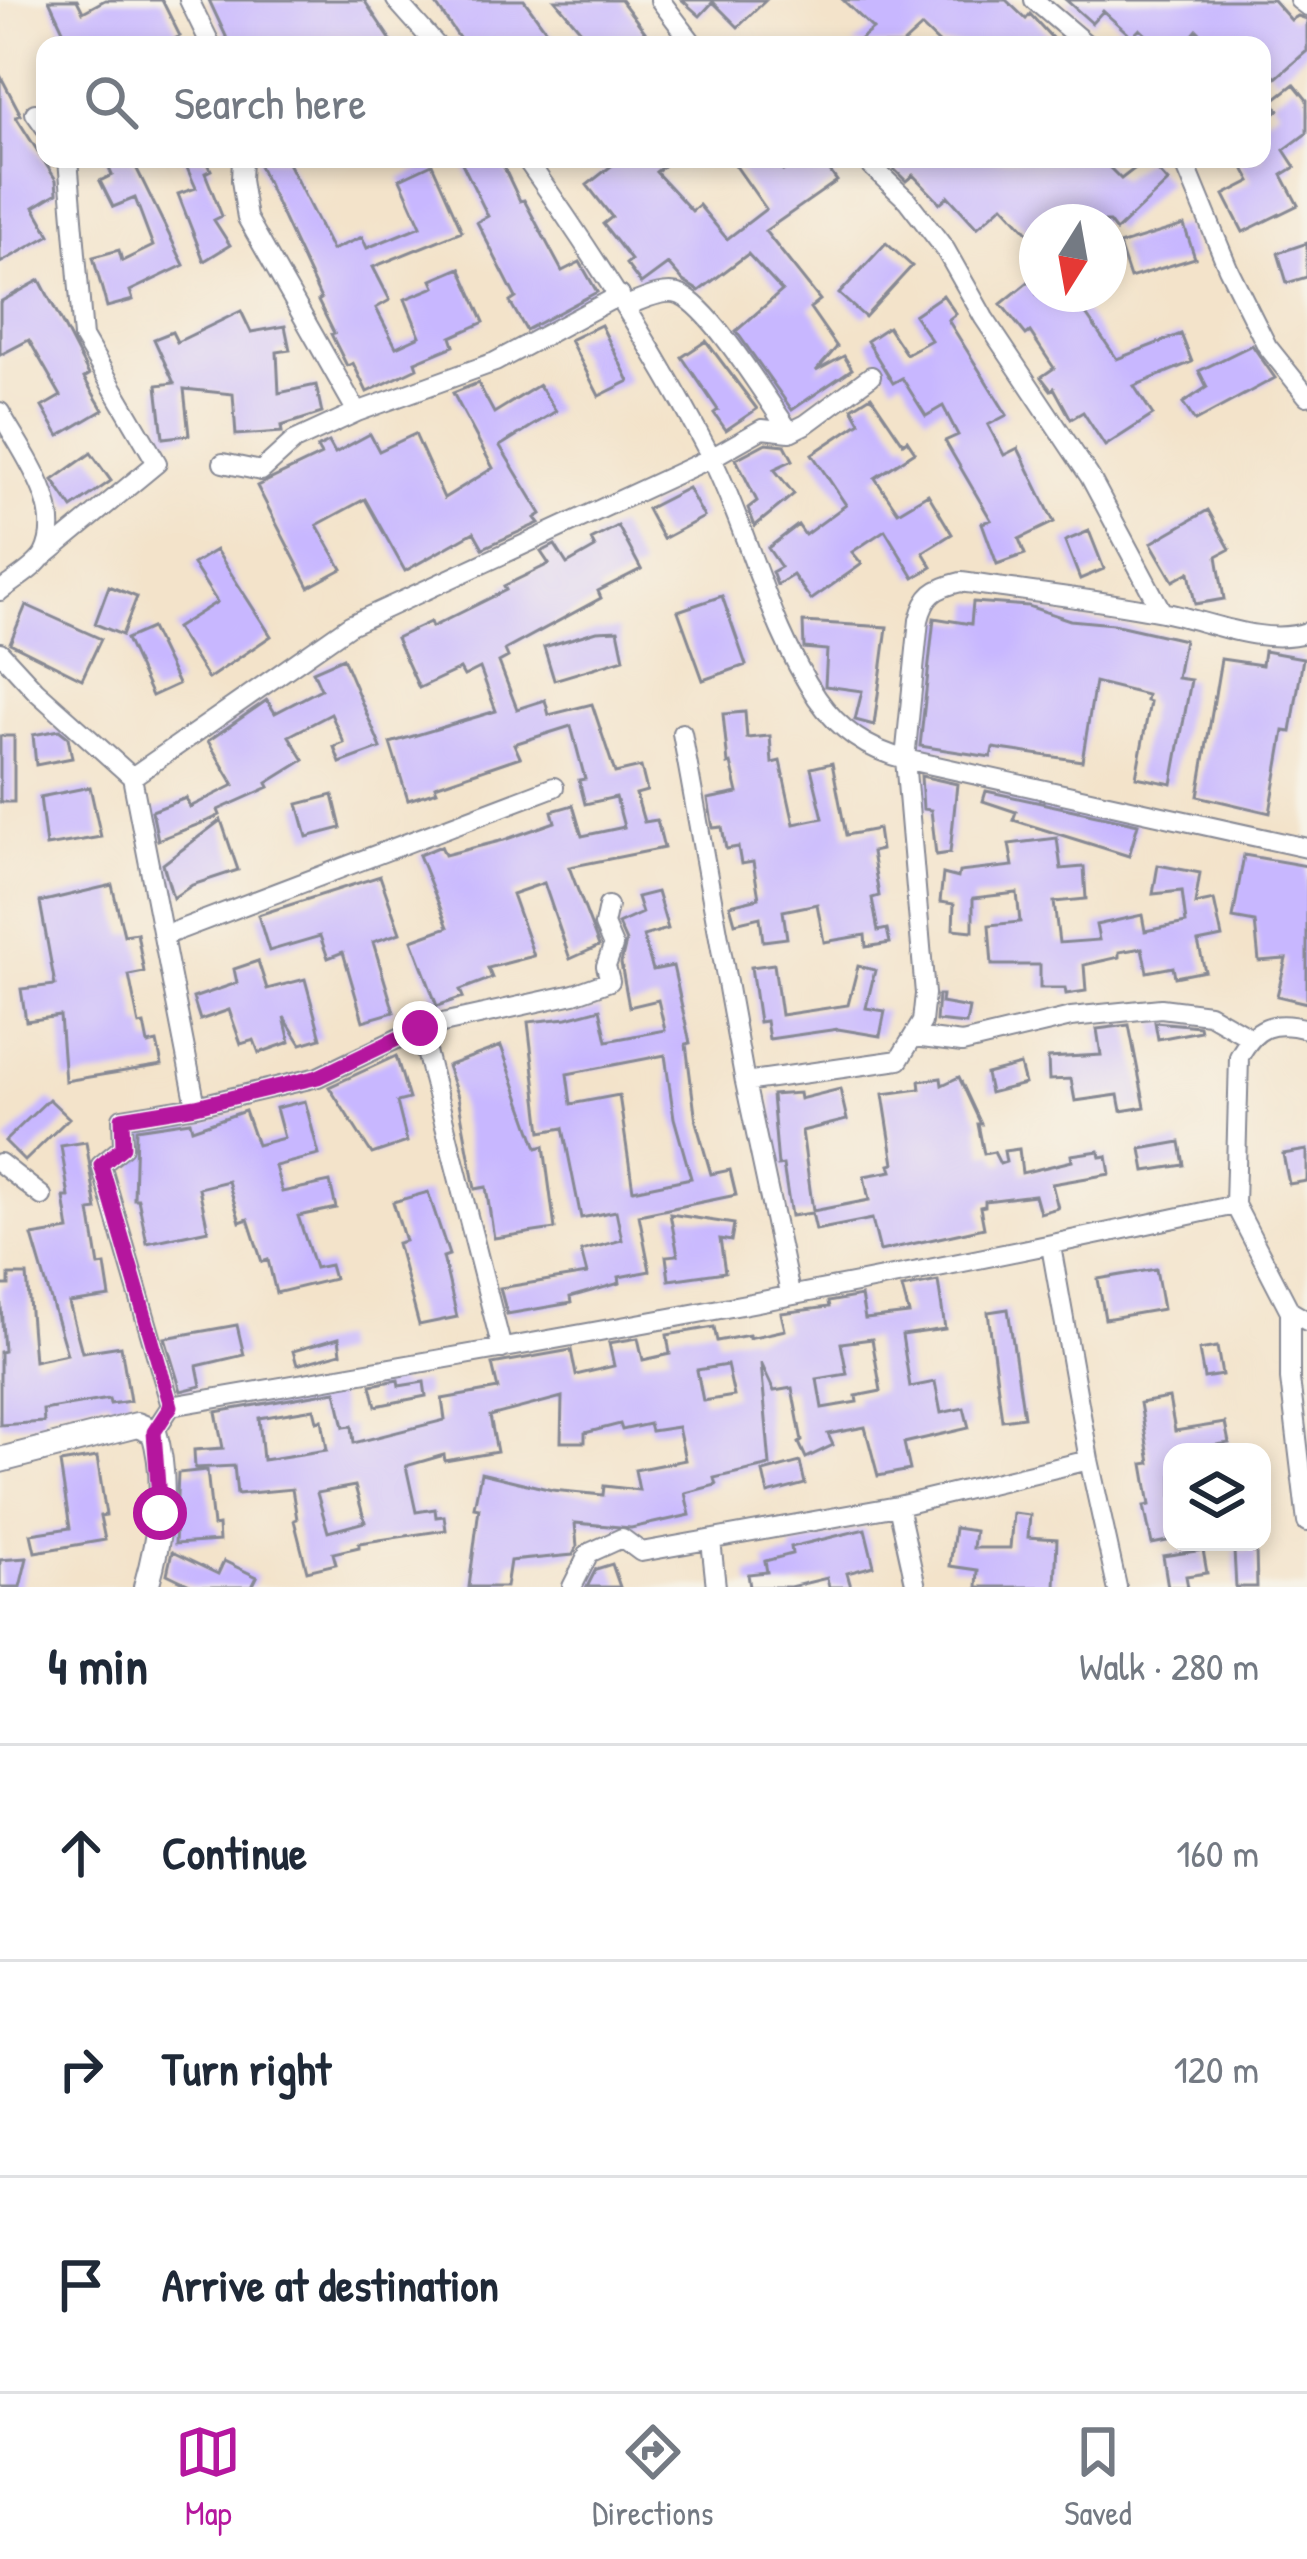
<!DOCTYPE html>
<meta charset="utf-8">
<style>
body{margin:0;font-family:"Patrick Hand",sans-serif;background:#f6f6f7;color:#1f2937}
.controls{position:absolute;right:36px;bottom:36px;display:grid;overflow:hidden;border-radius:24px;box-shadow:0 6px 18px #0003}
.controls button{width:108px;height:108px;display:grid;place-items:center;padding:0;border:0;border-bottom:3px solid #e0e1e3;background:#fff;color:#1f2937;font:60px sans-serif}
.compass{position:absolute;left:1019px;top:204px;width:108px;height:108px;border-radius:50%;background:#fff;box-shadow:0 6px 18px #0003;rotate:191deg}
.stop{position:absolute;width:36px;height:36px;margin:-27px;border:9px solid #b5179e;border-radius:50%;background:#fff}
.stop.end{background:#b5179e;border-color:#fff;box-shadow:0 3px 12px #0008}
.list{margin:0;padding:0;list-style:none}
h2{display:flex;justify-content:space-between;align-items:center;height:156px;margin:0;padding:0 48px;font-size:51px}
h2 small{font-size:39px;font-weight:400;color:#747a83}
.list li{display:grid;grid-template-columns:78px 1fr auto;gap:36px;align-items:center;box-sizing:border-box;height:216px;padding:0 48px;border-top:3px solid #e0e1e3}
.list b{display:block;font-size:45px;white-space:nowrap}
.list em{font-size:39px;font-style:normal;color:#747a83}
.icon{flex:none;width:66px;height:66px;fill:none;stroke:currentColor;stroke-width:2;stroke-linecap:round;stroke-linejoin:round}
.map{position:relative;flex:none;width:1307px;height:1587px;overflow:hidden}
.search{position:absolute;background:#fff;box-shadow:0 6px 18px #0003;left:36px;right:36px;top:36px;height:132px;display:flex;align-items:center;gap:30px;box-sizing:border-box;padding:0 42px;border-radius:24px;color:#747a83;font-size:45px}
.sheet{height:804px;background:#fff}
nav{display:flex;justify-content:space-around;align-items:center;box-sizing:border-box;height:168px;border-top:3px solid #e0e1e3;background:#fff;font-size:33px;color:#747a83}
nav a{display:grid;justify-items:center;gap:6px}
nav .on{color:#b5179e}
.map>svg:first-child{display:block}
.building{fill:#c8b7ff;fill-rule:evenodd}
.lines{fill:none;stroke-linecap:round;stroke-linejoin:round}
.minor-casing{stroke:#878994;stroke-width:22}
.tertiary-casing{stroke:#878994;stroke-width:28}
.minor{stroke:#fff;stroke-width:18}
.tertiary{stroke:#fff;stroke-width:24}
.route{stroke:#b5179e;stroke-width:15}
</style>
<div class="map">
<svg width="1307" height="1587" viewBox="0 0 1307 1587">
<rect width="100%" height="100%" fill="#f7f3e8"/>
<filter id="ink" filterUnits="userSpaceOnUse"><feTurbulence type="fractalNoise" baseFrequency=".00833" numOctaves="2"/><feDisplacementMap in="SourceGraphic" scale="24" xChannelSelector="R" yChannelSelector="G"/><feConvolveMatrix kernelMatrix="1 2 1 2 8 2 1 2 1" color-interpolation-filters="sRGB"/></filter>
<filter id="wash" filterUnits="userSpaceOnUse"><feTurbulence type="fractalNoise" baseFrequency=".004" numOctaves="4" result="noise"/><feDisplacementMap in="SourceGraphic" scale="48" xChannelSelector="R" yChannelSelector="G"/><feGaussianBlur stdDeviation="2.7" result="paint"/><feColorMatrix in="noise" values="0 0 0 0 0 0 0 0 0 0 0 0 0 0 0 0 0 1.4 0 .05"/><feComposite in="paint" operator="in"/></filter>
<g filter="url(#wash)">
<rect width="100%" height="100%" fill="#f3e3ca"/>
<g id="blocks">
<path class="building" d="M49,0H77L83,12L105,0H162L180,36L163,45H70Z
M209,0H364L394,45H230Z
M433,0H524L557,45H464Z
M555,0H621L655,45H593Z
M682,0H766L738,27L713,2L700,16Z
M843,0H1006L1026,19L1030,14L1052,38L1044,45H941L922,27L902,45H853L873,29Z
M1066,0H1273L1291,20L1298,16L1307,19V51L1276,78L1262,62V45H1212L1197,30L1184,45H1157L1140,29L1132,37L1103,11L1092,23Z
M0,75L21,115L16,117L56,180L57,193L34,207L50,235L0,263Z
M1294,84L1307,100V133L1284,150L1295,167L1282,175L1298,205L1243,232L1224,195L1251,181L1239,159H1262V120L1279,110L1272,101Z
M105,159H132L184,265L130,291L133,300L107,307L93,257L119,250L122,261L153,246L135,198L113,207L100,181L112,175Z
M183,159H206L211,170L205,173L222,216L214,220L230,245L204,261L178,194L196,188Z
M256,159H286L332,250L362,237L367,248L421,226L400,179L432,164L462,231L373,267L390,300L376,308L396,347L420,336L405,299L435,287L432,280L460,268L484,322L451,337L454,346L415,362L417,368L367,392L353,363L347,366L331,334L334,333L318,301L321,299Z
M460,159H500L520,201L524,200L562,271L580,262L597,292L526,330L510,302L516,298L477,222L488,216Z
M620,159H672L656,172L692,211L699,205L727,239L766,209L731,159H775L783,171L801,159H821L837,181L765,231L820,300L810,308L837,347L816,371L844,356L852,369L792,410L736,331L782,291L748,254L699,291L683,281L668,264L641,284L626,264L631,260L603,224L612,217L587,185Z
M884,159H1101L1121,179L1147,159L1168,182L1116,231L1109,222H1037V242L1003,205L977,228L948,196L940,203L913,175L906,181Z
M1184,225L1195,258L1130,278L1119,245Z
M886,243L912,266L865,317L839,294Z
M1307,243V277L1287,283L1278,253Z
M1037,275V294H1072L1117,359L1181,334L1192,362L1134,386L1153,415L1105,446L1083,412L1071,419L1054,388L1051,390L1041,377L1054,368L1030,332L1026,335L1001,304Z
M40,280L89,375L84,378L103,410L59,436L42,407L61,396L29,340L0,355V302Z
M943,295L956,314L948,320L1007,415L988,425L1004,455L1018,448L1054,522L1019,539L1025,554L997,564L982,523L991,520L945,441L958,435L943,406L926,416L902,378L893,383L867,341L888,327L906,354L931,340L914,315Z
M241,311L251,332L285,326L290,350L277,352L279,393L316,385L322,413L281,426L282,432L236,435L233,394L184,389L189,435L163,438L157,385L174,383L154,339L172,332L177,342Z
M601,325L629,381L599,396L570,340Z
M706,341L757,409L726,430L714,413L718,410L682,357Z
M1252,345L1275,378L1195,421L1183,403L1207,387L1199,371Z
M478,383L494,413L539,385L556,411L500,446L541,514L535,518L539,523L483,548L474,532L405,571L365,499L317,525L342,569L309,587L257,486L321,455L317,448L329,442L335,453L370,434L379,451L415,434L444,498L493,468L453,393Z
M871,396L903,443L907,440L915,452L875,478L898,512L928,494L952,534L923,552L932,567L914,578L885,530L852,552L862,564L811,600L793,575L777,585L772,572L781,567L768,548L798,525L805,535L846,505L812,454L860,422L852,408Z
M766,443L785,445L793,460L774,469L794,494L755,526L748,508L757,501L736,459Z
M91,453L111,481L72,508L53,480Z
M688,488L704,517L663,539L647,509Z
M1208,510L1230,549L1217,556L1224,599L1195,604L1189,572L1173,581L1151,543Z
M618,526L641,569L598,591L601,598L505,650L508,657L499,662L517,709L545,700L549,715L592,704L615,773L641,767L647,791L636,794L644,822L657,820L664,848L569,867L599,946L570,959L544,883L512,894L534,956L488,968L492,978L460,990L463,997L437,1006L412,940L448,927L419,855L441,846L445,855L504,840L555,822L552,811L573,805L582,836L624,827L616,797L585,804L579,780L585,779L571,726L514,744L520,757L435,786L437,791L408,800L390,743L496,711L480,668L464,676L460,669L419,688L396,638L430,622L432,627L506,590L504,586L549,564L541,552L555,545L567,564L595,548L591,540Z
M1089,531L1104,569L1080,579L1065,541Z
M216,550L271,636L208,679L176,628L217,602L193,564Z
M109,586L137,597L122,635L95,624Z
M722,596L746,665L703,680L678,611Z
M973,602L1028,606L1070,620L1113,624L1184,640L1177,678L1191,680L1172,784L1136,777L1150,702L1146,701L1147,695L1095,682L1082,761L993,748L991,757L920,746L934,618L971,624Z
M26,605L101,639L82,679L10,643Z
M803,622L887,627L874,725L855,720L862,691L825,686L827,650L804,648Z
M151,628L178,684L152,696L126,639Z
M618,630L624,659L554,680L544,647L597,631Z
M1264,651L1303,658L1291,732L1284,731L1270,813L1198,796L1221,659L1262,665Z
M343,658L381,748L340,763L334,747L344,743L331,714L289,736L304,760L267,783L269,787L218,810L220,815L210,820L158,840L152,811L186,798L190,807L234,785L208,741L267,700L275,713L321,689L313,671Z
M745,712L747,738L770,736L772,763L780,761L794,824L823,818L811,768L832,763L846,835L878,829L881,850L872,852L879,896L872,898L878,931L887,929L890,943L866,947L865,935L824,942L817,904L783,911L787,938L763,941L760,917L735,923L730,905L759,898L753,862L741,864L738,847L726,849L722,827L713,828L708,799L738,793L731,763L728,764L723,714Z
M59,730L68,737L72,758L36,765L33,735Z
M0,736H14V802H0Z
M921,776L957,784L950,853L936,855L931,810L923,809Z
M90,787L101,837L46,846L40,797Z
M986,791L1138,824L1129,856L1013,820L1016,812L983,801Z
M333,795L341,828L307,837L298,804Z
M221,820L238,870L192,885L173,898L163,864Z
M1057,838L1061,869L1084,867L1086,899L1054,902L1059,943L1099,940L1096,925L1142,915L1145,931L1186,923L1182,891L1153,894L1158,865L1200,873L1195,904L1214,900L1222,937L1198,942L1205,971L1175,977L1173,967L1147,972L1142,948L1119,952V957L1084,965L1086,991L1066,994L1065,988H1040V965H992L989,925L1020,922L1017,893L973,898V931L953,929L954,904L940,902L943,874L958,878L959,872L1013,866L1009,844Z
M1244,855L1307,866V1003L1277,996L1286,959L1259,961L1255,922L1233,918Z
M380,876L400,933L373,942L394,1012L363,1021L343,952L328,958L320,936L269,951L258,915Z
M112,885L124,935L137,933L144,972L129,975L139,1025L144,1024L148,1044L157,1042L162,1065L65,1081L60,1016L26,1021L21,989L55,985L40,902Z
M657,892L668,929L643,936L653,970L673,966L690,1043L686,1044L696,1122L711,1174L730,1170L736,1195L639,1215L650,1271L619,1277L620,1283L570,1297L571,1303L507,1314L500,1288L587,1274L581,1251L622,1240L616,1211L581,1218L563,1128L541,1132L528,1022L567,1018L600,1009L607,1041L665,1030L658,1000L629,1007L621,963L626,942L618,924L642,913L637,897ZM665,1055L674,1118L691,1178L633,1190L619,1095L571,1104L567,1074Z
M258,961L267,989L305,979L321,1038L301,1044L284,1017L290,1042L259,1053L254,1040L241,1044L229,1010L200,1020L193,998L237,983L234,969Z
M774,964L781,1015L848,1005L858,966L875,970L866,1008L885,1011L880,1036L838,1029L769,1039L766,1021L759,1022L751,967Z
M938,995H942L941,1003L969,1008L966,1024L936,1021Z
M1155,1022L1199,1026L1200,1031L1158,1039Z
M1129,1025L1145,1107L1121,1111L1118,1095L1075,1101L1071,1079L1049,1080L1048,1058L1101,1055L1097,1029Z
M501,1046L537,1148L544,1146L555,1229L494,1238L486,1187L475,1189L458,1097L447,1066Z
M396,1056L409,1099L397,1102L407,1142L372,1154L329,1087Z
M1020,1065L1025,1084L990,1093L986,1074Z
M959,1077L981,1124H978L984,1154L994,1152L1000,1164L1006,1162L1004,1151L1019,1149L1022,1173L1072,1161L1071,1155L1099,1151L1100,1157L1107,1156L1110,1174L1052,1184L1058,1208L1040,1213L1035,1195L985,1201V1206L980,1207L984,1228L880,1251L872,1219L816,1230L812,1213L791,1216L783,1165L778,1166L772,1095L799,1093L800,1099L840,1089L847,1120L802,1131L813,1211L869,1200L864,1176L892,1171L890,1165L894,1164L883,1094L920,1089L919,1081L941,1078L942,1085Z
M49,1099L69,1118L25,1161L5,1141Z
M305,1101L319,1155L275,1166L282,1192L330,1182L336,1208L298,1216L315,1268L330,1265L334,1279L276,1293L268,1260L262,1262L248,1219L240,1222L228,1181L199,1188L208,1230L147,1243L138,1199H134L136,1129L190,1121L192,1129L245,1111L257,1145L284,1138L276,1108Z
M86,1142L97,1210L90,1211L99,1266L105,1265L110,1297L69,1303L82,1352L121,1346L130,1401L110,1404L109,1399L43,1410L44,1422L0,1425V1352L4,1351L0,1291L2,1285H9V1275H27L34,1361L67,1354L32,1236L69,1230L64,1197H69L61,1146Z
M1180,1142L1184,1165L1145,1171L1141,1149Z
M1307,1150V1181L1289,1184L1283,1154Z
M428,1192L449,1255L443,1257L457,1317L419,1325L397,1243L405,1241L393,1202Z
M670,1214L734,1224L731,1241L720,1239L725,1272L669,1280L666,1256L678,1255Z
M1156,1269L1163,1309L1105,1319L1098,1279Z
M938,1281L945,1329L902,1335L910,1387L935,1382L941,1413L964,1408L969,1428L904,1443L910,1470L878,1476L865,1427L828,1434L833,1445L806,1458L799,1443L802,1441L792,1388L774,1391L761,1363L770,1465L714,1478L716,1485L685,1493L690,1515L631,1528L575,1523L577,1547L573,1555L510,1561L506,1587H469L479,1508L474,1507L481,1473L552,1490L603,1495L604,1486L639,1490L635,1470L685,1460L678,1427L651,1431L649,1424L622,1430L620,1424L585,1433V1442H561L562,1397L490,1416L497,1452L445,1461L444,1455L406,1466L416,1512L435,1509L436,1517L444,1516L446,1530L359,1543V1547L333,1553L336,1564L307,1571L294,1520L297,1519L292,1489L237,1494L234,1466L195,1468L194,1450L223,1448L216,1412L336,1391L344,1427L352,1426L354,1443L445,1420L442,1399L498,1389L492,1364L571,1350L576,1375L614,1366L609,1343L638,1338L643,1360L670,1354L667,1335L714,1327L717,1341L749,1335V1338L785,1330L781,1313L829,1307L828,1302L861,1296L865,1319L909,1314L902,1288ZM872,1339L881,1391L856,1396L857,1402L822,1408L817,1379L847,1374L841,1343ZM727,1365L734,1396L703,1401L697,1370ZM314,1409L317,1421L322,1419L327,1450L263,1460L259,1418ZM355,1486L365,1522L328,1532L317,1493Z
M1008,1309L1024,1417L1002,1420L988,1312Z
M237,1325L244,1355L197,1366L201,1386L181,1391L165,1338Z
M339,1338L341,1353L297,1365L293,1351Z
M1217,1347L1222,1375L1204,1378L1199,1350Z
M398,1380L399,1386L424,1382L426,1396L376,1406L371,1385Z
M1169,1398L1175,1431L1225,1423L1229,1443L1172,1452V1540L1152,1544L1144,1506L1150,1505L1143,1464L1150,1463L1140,1403Z
M97,1457L106,1515L100,1516L105,1540L35,1552L31,1534L70,1528L60,1463Z
M800,1462L805,1484L768,1494L763,1472Z
M207,1470L213,1526L218,1525L219,1541L175,1544L178,1473Z
M1013,1513L1030,1515L1028,1537L1057,1539L1055,1587H977L978,1570L950,1566L955,1528L975,1531L973,1548H1010Z
M865,1529L874,1566L847,1573L851,1587H829L827,1578L790,1587H750L748,1574L767,1572L765,1561L792,1554L791,1547Z
M1203,1550L1207,1573L1186,1576L1188,1587H1168L1163,1556Z
M1256,1550L1257,1587H1236L1234,1551Z
M172,1552L218,1574L224,1561L257,1577L252,1587H194L167,1574Z
M27,1558L20,1587H0V1560Z
M612,1564L620,1587H587L596,1569Z"/>
</g>
</g>
<g filter="url(#ink)">
<use href="#blocks" fill-opacity="0" stroke="#878994" stroke-width="3"/>
<g class="lines">
<g class="minor-casing">
<path id="minor" d="M189,0L211,45
M396,0L436,45
M660,0L694,45
M1034,0L1087,45
M1299,0L1307,6
M35,113L45,127
M242,159L241,180L247,218L357,412
M526,159C593,254 656,351 710,455C749,532 769,627 817,698C839,730 868,750 905,759L1307,848
M864,159L907,200L945,249L984,318L1090,477L1162,612
M1183,159L1228,268L1267,346L1307,396
M626,306C642,300 665,288 681,295C714,311 767,400 790,432
M0,412C21,451 67,508 44,554C36,568 13,581 0,591
M223,463L261,471L294,441L357,412L495,362L620,295
M43,557L157,463L83,337L68,159
M0,652L36,691L132,777L196,1106
M682,733L745,1082L790,1293
M132,777L350,625L711,458L762,429L790,432L806,424L871,376
M163,936L554,787
M420,1028L502,1349
M1307,1029C1273,1020 1255,1026 1239,1057L1235,1205L1290,1311L1307,1321
M914,1037L962,1043L1071,1017L1161,1008L1209,1014L1249,1037
M745,1082L899,1060L922,1022L925,994L905,759L919,620C925,595 935,588 961,582C1028,592 1095,599 1162,612C1206,620 1264,647 1307,632
M0,1163L42,1196
M1051,1246L1089,1460L1117,1587
M1290,1311V1379L1307,1522
M171,1406L101,1165L123,1147L122,1118L196,1106L318,1077L420,1028L574,994L610,981L606,966L613,946L604,925L608,906
M154,1432L171,1406C526,1345 883,1283 1235,1205
M898,1506L916,1587
M711,1541L716,1587
M572,1587L589,1553L622,1538L641,1552L898,1506L1089,1460"/>
</g>
<g class="tertiary-casing">
<path id="tertiary" d="M0,1460L137,1425L154,1432C169,1483 160,1537 146,1587"/>
</g>
<use href="#minor" class="minor"/>
<use href="#tertiary" class="tertiary"/>
</g>
</g>
<g class="lines" filter="url(#ink)">
<path class="route" d="M160,1513L154,1432L171,1406L101,1165L123,1147L122,1118L196,1106L318,1077L420,1028"/>
</g>
</svg>
<div class="controls">
<button><svg class="icon" aria-label="layers" viewBox="0 0 24 24"><path d="M12 4l9 5-9 5-9-5zM3 14l9 5 9-5"/></svg></button>
</div>
<svg class="compass" viewBox="-18 -18 36 36"><path d="M0-13l5 13h-10z" fill="#e53935"/><path d="M0 13l5-13h-10z" fill="#747a83"/></svg>
<div class="stop" style="left:160px;top:1513px"></div>
<div class="stop end" style="left:420px;top:1028px"></div>
<div class="search"><svg class="icon" aria-label="search" viewBox="0 0 24 24"><circle cx="10" cy="10" r="6"/><path d="M15 15l6 6"/></svg>Search here</div>
</div>
<section class="sheet">
<h2>4 min<small>Walk · 280 m</small></h2>
<ul class="list">
<li><svg class="icon" aria-label="ahead" viewBox="0 0 24 24"><path d="M12 20V5M6 11l6-6 6 6"/></svg><div><b>Continue</b></div><em>160 m</em></li>
<li><svg class="icon" aria-label="right" viewBox="0 0 24 24"><path d="M7 20v-9h11M14 6l5 5-5 5"/></svg><div><b>Turn right</b></div><em>120 m</em></li>
<li><svg class="icon" aria-label="arrive" viewBox="0 0 24 24"><path d="M6 21V4h12l-3 4 3 4H6"/></svg><div><b>Arrive at destination</b></div></li>
</ul>
</section>
<nav>
<a class="on"><svg class="icon" aria-label="map" viewBox="0 0 24 24"><path d="M3 6l6-2 6 2 6-2v14l-6 2-6-2-6 2zM9 4v14M15 6v14"/></svg>Map</a>
<a><svg class="icon" aria-label="directions" viewBox="0 0 24 24"><path d="M12 3l9 9-9 9-9-9zM9 14v-3h6M13 9l2 2-2 2"/></svg>Directions</a>
<a><svg class="icon" aria-label="saved" viewBox="0 0 24 24"><path d="M7 4h10v16l-5-4-5 4z"/></svg>Saved</a>
</nav>
